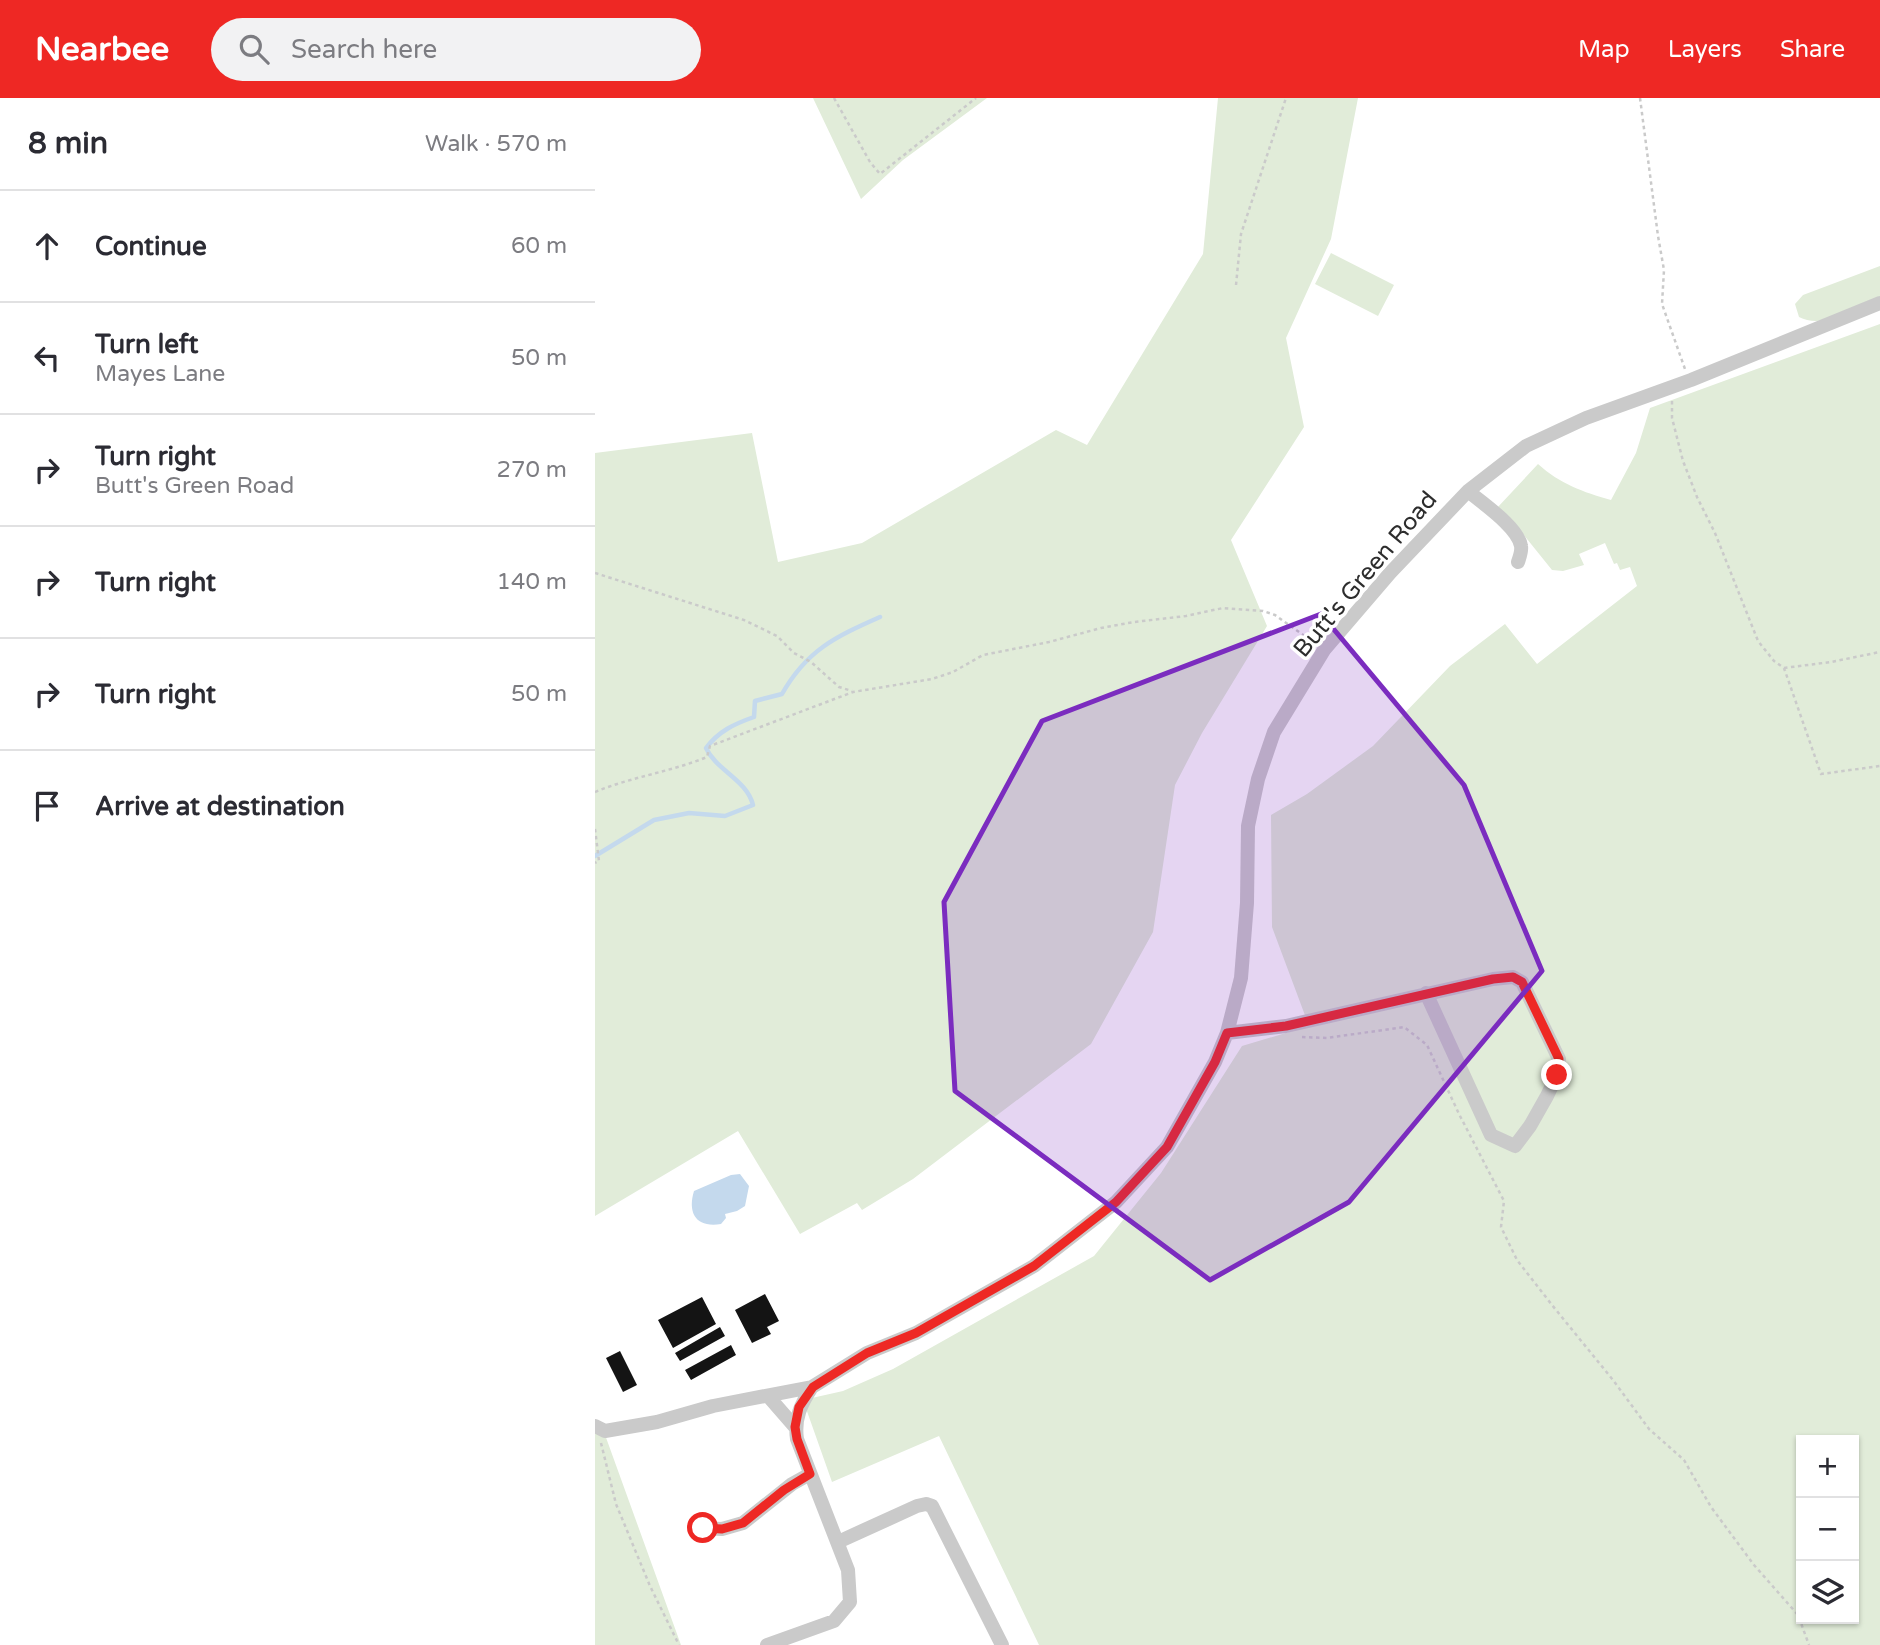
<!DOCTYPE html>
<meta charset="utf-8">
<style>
body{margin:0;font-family:"Varela Round",sans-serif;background:#f2f2f3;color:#2b2b33}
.controls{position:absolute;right:21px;bottom:21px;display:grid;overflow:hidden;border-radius:0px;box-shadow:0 2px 5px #0004}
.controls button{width:63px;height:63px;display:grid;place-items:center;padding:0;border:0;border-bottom:2px solid #e1e1e2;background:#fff;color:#2b2b33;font:35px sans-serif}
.stop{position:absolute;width:21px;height:21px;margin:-16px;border:5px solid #ee2824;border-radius:50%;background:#fff}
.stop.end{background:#ee2824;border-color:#fff;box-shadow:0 2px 7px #0008}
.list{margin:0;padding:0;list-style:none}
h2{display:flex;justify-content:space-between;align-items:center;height:91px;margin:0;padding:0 28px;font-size:30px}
h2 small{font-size:23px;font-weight:400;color:#7c7c81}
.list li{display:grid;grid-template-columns:46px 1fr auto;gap:21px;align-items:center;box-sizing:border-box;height:112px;padding:0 28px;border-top:2px solid #e1e1e2}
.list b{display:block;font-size:26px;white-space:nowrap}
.list p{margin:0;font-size:23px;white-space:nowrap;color:#7c7c81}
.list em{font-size:23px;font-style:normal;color:#7c7c81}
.icon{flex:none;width:38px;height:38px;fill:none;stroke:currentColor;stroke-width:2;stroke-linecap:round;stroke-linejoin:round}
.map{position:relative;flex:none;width:1285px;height:1547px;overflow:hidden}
header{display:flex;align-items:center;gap:42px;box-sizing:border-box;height:98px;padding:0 35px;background:#ee2824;color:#fff}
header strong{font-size:33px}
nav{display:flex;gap:38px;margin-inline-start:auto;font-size:24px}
.search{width:490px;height:63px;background:#f2f2f3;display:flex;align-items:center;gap:18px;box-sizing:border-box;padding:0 24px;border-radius:38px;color:#7c7c81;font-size:26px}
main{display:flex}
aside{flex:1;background:#fff}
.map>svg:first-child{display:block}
.green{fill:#e1ecd9;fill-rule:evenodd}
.water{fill:#c4d9ed}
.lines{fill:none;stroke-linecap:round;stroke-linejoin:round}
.stream{stroke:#c4d9ed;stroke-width:4.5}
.building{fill:#141414}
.path{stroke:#cacaca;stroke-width:2.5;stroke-dasharray:3.5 3.5;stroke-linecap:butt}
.minor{stroke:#cacaca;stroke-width:14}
.route{stroke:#ee2824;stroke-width:9}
.marked{fill:#7b2cbf;fill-opacity:0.2;stroke:#7b2cbf;stroke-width:5;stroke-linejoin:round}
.labels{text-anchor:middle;stroke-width:7;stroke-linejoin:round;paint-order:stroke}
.street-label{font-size:24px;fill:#2d2d2d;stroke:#fff}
</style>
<header>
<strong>Nearbee</strong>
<div class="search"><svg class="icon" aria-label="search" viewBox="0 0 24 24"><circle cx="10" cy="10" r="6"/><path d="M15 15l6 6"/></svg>Search here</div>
<nav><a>Map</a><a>Layers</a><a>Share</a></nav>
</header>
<main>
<aside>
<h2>8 min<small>Walk · 570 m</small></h2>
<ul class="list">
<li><svg class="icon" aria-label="ahead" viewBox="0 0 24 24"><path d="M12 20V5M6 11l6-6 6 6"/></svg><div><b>Continue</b></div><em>60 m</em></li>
<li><svg class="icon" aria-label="left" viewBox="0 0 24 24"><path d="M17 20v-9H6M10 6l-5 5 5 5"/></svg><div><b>Turn left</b><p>Mayes Lane</p></div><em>50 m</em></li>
<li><svg class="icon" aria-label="right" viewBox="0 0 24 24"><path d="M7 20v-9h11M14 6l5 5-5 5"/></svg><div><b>Turn right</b><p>Butt's Green Road</p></div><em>270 m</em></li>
<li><svg class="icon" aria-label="right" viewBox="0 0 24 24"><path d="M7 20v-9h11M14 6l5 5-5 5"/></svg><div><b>Turn right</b></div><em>140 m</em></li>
<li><svg class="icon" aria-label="right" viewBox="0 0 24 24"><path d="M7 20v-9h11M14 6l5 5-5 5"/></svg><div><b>Turn right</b></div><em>50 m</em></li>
<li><svg class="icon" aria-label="arrive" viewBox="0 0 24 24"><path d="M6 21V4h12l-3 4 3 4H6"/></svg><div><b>Arrive at destination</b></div></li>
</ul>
</aside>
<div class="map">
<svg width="1285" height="1547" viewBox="0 0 1285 1547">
<rect width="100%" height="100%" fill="#fff"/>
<path class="green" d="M218,0H392L308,62L266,101Z
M623,0H763L736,141L691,240L709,329L636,442L672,528L607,635L580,687L558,834L496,946L318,1081L267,1112L262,1105L205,1136L143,1033L0,1118V355L157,335L183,464L267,445L461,332L492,347L608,156Z
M736,155L799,187L783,218L720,186Z
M1285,168V201C1262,210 1228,232 1204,219L1200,206L1208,197Z
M1285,226V1547H444L344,1338L237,1384L208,1302L248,1293L298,1271L499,1158L566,1075L647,948L714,928L677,829L676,717L712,696L778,648L855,568L910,526L942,566L1042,488L1035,469L1025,472L1022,465L1019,466L1010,445L984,456L989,467L968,473L957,472L924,431L902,410L943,366C965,386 988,394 1016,402L1041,355L1055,310ZM1206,1342H1259V1521H1206Z
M0,1328L9,1334L86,1547H0Z"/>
<path class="water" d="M145,1076L154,1088L150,1108L142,1113L130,1116L131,1120L126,1126C102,1130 92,1116 99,1093L136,1077Z"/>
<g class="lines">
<path class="stream" d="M0,758L59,722L94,715L130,718L158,707C152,682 121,672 111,650C124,633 139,626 159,619L160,603L187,596C212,552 240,539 285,519"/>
</g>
<path class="building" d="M170,1196L184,1223L172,1229L176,1236L157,1245L140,1212Z
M107,1199L121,1226L78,1250L63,1222Z
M125,1229L130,1238L85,1263L80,1255Z
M136,1247L141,1257L96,1282L90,1272Z
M25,1253L42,1287L28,1294L11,1260Z"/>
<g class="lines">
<path class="path" d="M239,0L275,64L285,76L381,0
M1045,0L1063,138L1069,172L1067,206L1090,271
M641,187L646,136L691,0
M1077,303V320L1088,363L1102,399L1120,435L1163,543L1179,563L1189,570L1226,676L1285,668
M0,475L149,522L182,538L199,555L216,564L244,589L257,593
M1189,570L1236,564L1285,554
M0,694C36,679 75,674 112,659L115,648L258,594L337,581L358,574L388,557L454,544L506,530L539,524L591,518L628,510L668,513L680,517L718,544
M0,731L4,763L0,765
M707,939L732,940L809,929L832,947L864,1016L909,1103L906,1129L922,1162L957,1207L1018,1282L1054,1331L1089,1362L1116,1409L1159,1467L1203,1517L1214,1547
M6,1345L21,1406L55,1488L84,1547"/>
<path class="minor" d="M873,393C887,405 923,429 926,448C927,453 925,458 923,464
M632,935L691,928L898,881L918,879L927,884L964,961L962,977L952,998L935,1028L920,1048L896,1037L831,895
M173,1298L200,1329
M0,1328L10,1333L62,1324L118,1308L217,1289L272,1255L321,1235L439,1168L521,1104L572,1049L620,964L632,935L646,880L652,805L653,728L663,681L679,634L729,552L795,475L873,393L931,348L991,320L1096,282L1285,205
M108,1430L127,1431L148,1425L197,1386L215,1376
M243,1444L322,1408L331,1406L337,1408L407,1547
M172,1547L239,1523L255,1504L253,1472L202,1341C199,1320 206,1306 217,1289"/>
</g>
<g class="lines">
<path class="route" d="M108,1430L127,1431L148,1425L189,1392L215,1376L202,1341L200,1329L204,1309L218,1289L272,1255L321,1235L439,1168L521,1104L572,1049L620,964L632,935L691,928L898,881L918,879L927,884L964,961L962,977"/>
</g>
<path class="marked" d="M726,516L869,687L947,873L754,1104L615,1182L360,993L349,804L447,623Z"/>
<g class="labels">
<g class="street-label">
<text transform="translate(770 476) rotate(-50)" y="8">Butt's Green Road</text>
</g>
</g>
</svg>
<div class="controls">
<button>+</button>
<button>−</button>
<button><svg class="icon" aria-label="layers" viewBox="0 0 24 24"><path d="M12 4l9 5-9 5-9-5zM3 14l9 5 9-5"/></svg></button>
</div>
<div class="stop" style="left:108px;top:1430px"></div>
<div class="stop end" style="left:962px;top:977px"></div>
</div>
</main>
